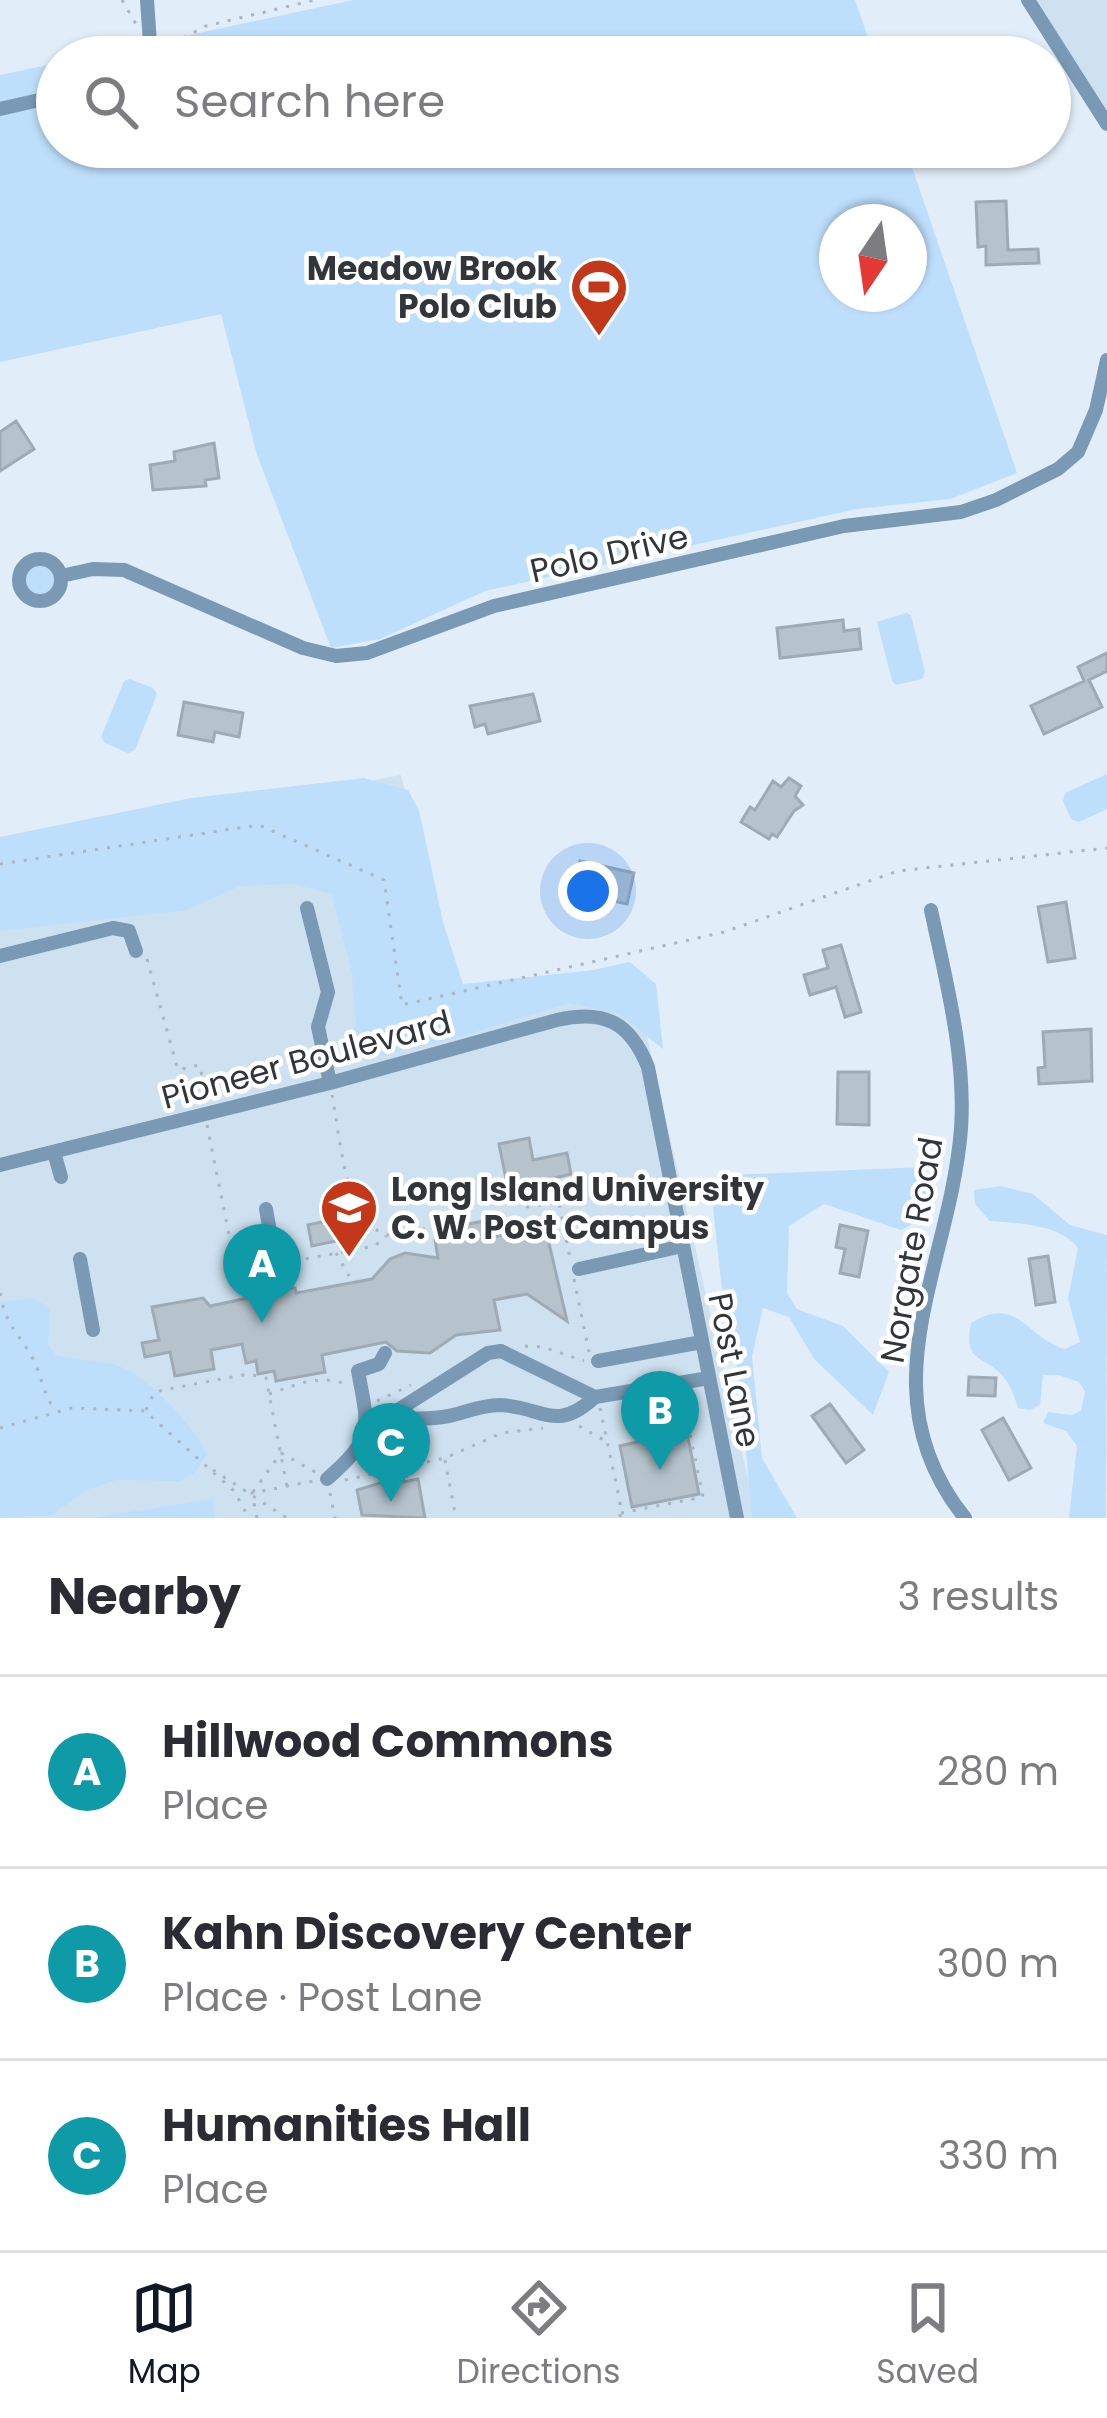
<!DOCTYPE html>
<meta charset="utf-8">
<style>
body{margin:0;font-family:Poppins,sans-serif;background:#f7f7f7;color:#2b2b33}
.compass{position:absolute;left:819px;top:204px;width:108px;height:108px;border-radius:50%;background:#fff;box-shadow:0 3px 9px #0004;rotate:193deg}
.you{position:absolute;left:588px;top:891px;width:42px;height:42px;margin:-30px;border:9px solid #fff;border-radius:50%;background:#1a73e8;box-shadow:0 0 0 18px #1a73e833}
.badge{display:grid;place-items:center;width:78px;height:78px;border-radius:50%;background:#111827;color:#fff;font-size:39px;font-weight:700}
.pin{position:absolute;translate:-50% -99px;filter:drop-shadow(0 3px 6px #0008)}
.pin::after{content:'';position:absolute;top:63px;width:42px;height:36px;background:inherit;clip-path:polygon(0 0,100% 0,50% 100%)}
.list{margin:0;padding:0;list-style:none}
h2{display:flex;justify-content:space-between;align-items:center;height:156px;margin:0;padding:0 48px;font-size:51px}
h2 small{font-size:39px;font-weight:400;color:#7c7c81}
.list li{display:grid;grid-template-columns:78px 1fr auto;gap:36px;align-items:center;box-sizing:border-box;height:192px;padding:0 48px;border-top:3px solid #e1e1e2}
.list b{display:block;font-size:45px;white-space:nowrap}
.list p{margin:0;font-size:39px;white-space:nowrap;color:#7c7c81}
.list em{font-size:39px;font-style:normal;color:#7c7c81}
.icon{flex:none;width:66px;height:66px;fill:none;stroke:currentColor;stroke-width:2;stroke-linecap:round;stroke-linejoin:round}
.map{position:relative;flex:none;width:1107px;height:1518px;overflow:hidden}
.search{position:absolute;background:#fff;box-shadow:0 3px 9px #0004;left:36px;right:36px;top:36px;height:132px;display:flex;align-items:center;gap:30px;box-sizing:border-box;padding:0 42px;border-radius:66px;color:#7c7c81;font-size:45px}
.sheet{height:732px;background:#fff}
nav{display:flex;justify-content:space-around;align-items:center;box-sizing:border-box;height:168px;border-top:3px solid #e1e1e2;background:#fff;font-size:33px;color:#7c7c81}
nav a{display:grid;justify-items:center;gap:6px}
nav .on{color:#111827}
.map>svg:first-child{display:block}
.built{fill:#cee1f0}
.green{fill:#bedffc;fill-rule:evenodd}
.building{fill:#b6c3cd;stroke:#9eaab4;stroke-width:3}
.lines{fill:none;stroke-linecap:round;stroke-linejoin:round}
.path{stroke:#aab5be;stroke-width:3;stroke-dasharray:3 9;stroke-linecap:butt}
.minor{stroke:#7999b4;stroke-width:14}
.labels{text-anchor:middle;stroke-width:9;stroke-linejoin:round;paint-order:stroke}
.poi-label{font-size:33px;font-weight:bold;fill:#31363a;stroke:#fff;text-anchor:end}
.street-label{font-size:33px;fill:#31363a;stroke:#fff}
</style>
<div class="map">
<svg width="1107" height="1518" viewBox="0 0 1107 1518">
<rect width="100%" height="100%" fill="#e1eef9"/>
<path class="built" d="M1028,0H1107V124Z
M401,775L458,999L630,962L757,1518H0V841L236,805Z"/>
<path class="green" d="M353,0H855L875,57H86Z
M57,63V147H905L1017,473L950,499L857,509L485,591L380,639L331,648L257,455L221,314L0,362V75ZM837,222H909V294H837Z
M23 580a18 18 0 1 1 36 0a18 18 0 1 1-36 0Z
M906,613L911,615L925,672L922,679L896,685L892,681L877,622Z
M130,679L153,688L157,694L135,750L128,753L105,743L101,737L124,681Z
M1107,774V809L1079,822L1071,819L1063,801L1065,793Z
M364,778L408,790L419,810L443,922L463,984L594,970L630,962L656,984L663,1049L619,1014L570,1003L459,1037L351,1063L340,1046L356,1025L352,973L332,894L293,884L240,886L187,910L0,931V837L191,798Z
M925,1167L931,1191L920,1220L901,1230L824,1204L789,1226L787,1293L797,1309L843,1326L889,1372L873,1415L814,1359L789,1317L763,1308L752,1356L762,1458L797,1518H752L739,1376L725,1318L710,1180L729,1175Z
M1001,1186L1033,1194L1070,1225L1107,1235L1106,1518H1069L1077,1446L1066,1431L1043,1423L1048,1412L1072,1415L1081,1411L1085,1392L1079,1382L1058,1375H1043L1040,1405L1030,1410L1018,1408C1015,1398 1011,1387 1005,1379C987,1354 962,1366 971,1323C1018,1294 1025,1337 1065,1349L1080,1342L1068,1299L1078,1248C1060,1224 1018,1223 990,1221L975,1204L974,1190Z
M33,1298L50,1308L48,1344L56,1355C75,1359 95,1361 112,1364C144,1370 193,1425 207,1454L194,1474L179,1481L117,1480L86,1490L52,1515L0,1518V1302Z
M212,1499L215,1518H91Z"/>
<path class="building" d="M1006,201L1008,250L1038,249L1039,263L986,265V246L978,247L976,202Z
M16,421L34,449L0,471V432Z
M214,443L219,478L205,480L206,486L153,490L150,465L175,461L174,452Z
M843,620L844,631L859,629L861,649L780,658L777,628Z
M1107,653V671L1089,680L1102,707L1044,734L1031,706L1084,681L1078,667Z
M533,694L540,721L488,734L485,724L475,727L470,706Z
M184,702L243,713L239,737L215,732L213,742L178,735Z
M789,778L801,786L795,796L803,805L794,811L777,837L772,834L769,839L741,822L750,807L755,810L773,781L781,787Z
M580,861L634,873L627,904L573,892Z
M1066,902L1075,958L1048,962L1038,907Z
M841,945L861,1012L845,1017L836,987L810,995L804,975L828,968L823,950Z
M1091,1029L1092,1081L1039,1084L1038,1068L1045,1067L1043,1032Z
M838,1072H869V1125L837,1124Z
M529,1138L533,1160L567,1153L571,1174L508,1189L499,1144Z
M351,1216L355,1237L312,1246L308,1225Z
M488,1220L492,1237L545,1226L567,1321L527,1294L494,1300L500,1330L456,1335L430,1353L397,1351L386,1342L322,1355L325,1372L276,1381L274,1371L258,1374L256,1361L246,1363L242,1344L211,1350L214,1369L175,1376L170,1352L145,1357L142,1343L159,1340L152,1307L203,1298L210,1306L248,1298L244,1273L250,1263L266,1265L273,1288H295L296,1293L372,1279L390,1259L405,1253L438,1258L435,1240L466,1234L464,1225Z
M840,1225L868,1231L859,1277L840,1273L845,1249L836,1247Z
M1048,1256L1055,1302L1036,1305L1029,1259Z
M969,1377L996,1378L995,1396L968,1395Z
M680,1396L699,1494L632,1507L620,1446L637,1442L630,1406Z
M830,1404L864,1450L846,1463L812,1416Z
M1003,1418L1031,1468L1009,1480L982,1430Z
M403,1476L404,1482L418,1479L425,1518L362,1515L357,1490Z"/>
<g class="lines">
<path class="path" d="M122,0L136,24
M162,49L206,26L315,0
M0,864L259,825L384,880L402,1005L724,932L898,871L1107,848
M147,959L178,1070L199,1065L208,1097
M332,1095C340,1134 344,1221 387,1235L436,1227
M207,1125L242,1300
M446,1202L504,1194L528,1207L559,1202L570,1258
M336,1253L349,1276
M294,1261L375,1246L386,1236
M574,1279L589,1352
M0,1293C6,1325 15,1329 30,1354C41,1371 42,1392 54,1409
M525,1346L543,1347L584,1361
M269,1394C297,1385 319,1373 348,1385
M377,1401L411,1385
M600,1408L620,1502V1518
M146,1410L154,1393L163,1390L248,1374L266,1378L287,1487
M579,1426L607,1442
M0,1428L72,1408L145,1411L234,1491L249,1518
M445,1460L456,1518
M213,1470L287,1518
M345,1480L445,1458L502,1433L543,1428
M253,1492L281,1453L315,1472
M330,1493L335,1518
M621,1513L703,1497L682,1394
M257,1518L252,1493L314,1481"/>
<path class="minor" d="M147,0L151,57
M1028,0L1107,124
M0,109L57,96
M19 580a21 21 0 1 1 42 0a21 21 0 1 1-42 0Z
M61,576L93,569L124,570L303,648L336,656L367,653L494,606L844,526L961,512L996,500L1058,469L1078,452L1096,410L1107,360
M307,908L328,992L318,1027L330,1083
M931,910C946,981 966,1056 961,1129C950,1268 863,1391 965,1518
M0,956L113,928L129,931L136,951
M54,1152L61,1177
M0,1165L330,1083L557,1020C604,1009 630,1022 648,1067L737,1518
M266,1209L274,1255L284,1271
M80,1259L93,1330
M579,1269L683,1246
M598,1361L702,1342
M387,1417L488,1353L501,1351L595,1397L709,1378
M367,1422C393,1415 417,1421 443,1417C462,1414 480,1405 499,1405C542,1406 555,1434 595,1397
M327,1479C374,1438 369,1429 358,1371L379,1364L385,1353"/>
</g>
<defs>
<g id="stadium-pin" transform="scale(3)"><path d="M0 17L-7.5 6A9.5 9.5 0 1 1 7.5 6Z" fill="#c23818" stroke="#fff"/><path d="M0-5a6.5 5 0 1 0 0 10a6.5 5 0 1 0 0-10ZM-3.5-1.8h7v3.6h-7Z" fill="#fff"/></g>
<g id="university-pin" transform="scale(3)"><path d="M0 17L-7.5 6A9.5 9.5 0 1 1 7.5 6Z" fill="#c23818" stroke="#fff"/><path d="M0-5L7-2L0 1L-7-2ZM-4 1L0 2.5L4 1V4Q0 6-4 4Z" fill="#fff"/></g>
</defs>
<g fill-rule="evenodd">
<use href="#stadium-pin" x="599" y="287"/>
<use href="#university-pin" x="349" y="1208"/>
</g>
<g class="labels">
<g class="poi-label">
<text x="557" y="280">Meadow Brook<tspan x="557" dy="38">Polo Club</tspan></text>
<text x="391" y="1201" text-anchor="start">Long Island University<tspan x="391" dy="38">C. W. Post Campus</tspan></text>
</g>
<g class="street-label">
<text transform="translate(609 553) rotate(-13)" y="12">Polo Drive</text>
<text transform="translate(306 1059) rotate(-15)" y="12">Pioneer Boulevard</text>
<text transform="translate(911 1250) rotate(-80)" y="12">Norgate Road</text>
<text transform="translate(735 1370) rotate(79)" y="12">Post Lane</text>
</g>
</g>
</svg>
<svg class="compass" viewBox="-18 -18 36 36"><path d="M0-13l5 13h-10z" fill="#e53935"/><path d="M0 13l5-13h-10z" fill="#7c7c81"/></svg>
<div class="you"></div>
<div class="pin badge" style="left:262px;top:1323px;background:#0f9aa8">A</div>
<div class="pin badge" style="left:660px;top:1470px;background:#0f9aa8">B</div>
<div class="pin badge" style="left:391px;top:1502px;background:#0f9aa8">C</div>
<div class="search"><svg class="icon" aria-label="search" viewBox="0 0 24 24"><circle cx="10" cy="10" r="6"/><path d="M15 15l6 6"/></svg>Search here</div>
</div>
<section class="sheet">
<h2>Nearby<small>3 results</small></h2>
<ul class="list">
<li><span class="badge" style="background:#0f9aa8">A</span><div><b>Hillwood Commons</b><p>Place</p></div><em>280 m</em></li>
<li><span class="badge" style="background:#0f9aa8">B</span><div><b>Kahn Discovery Center</b><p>Place · Post Lane</p></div><em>300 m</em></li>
<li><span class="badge" style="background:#0f9aa8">C</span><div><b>Humanities Hall</b><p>Place</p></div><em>330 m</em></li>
</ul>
</section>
<nav>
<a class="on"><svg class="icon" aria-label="map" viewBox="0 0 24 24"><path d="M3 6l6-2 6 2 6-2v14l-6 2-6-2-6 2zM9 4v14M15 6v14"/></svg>Map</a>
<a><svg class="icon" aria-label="directions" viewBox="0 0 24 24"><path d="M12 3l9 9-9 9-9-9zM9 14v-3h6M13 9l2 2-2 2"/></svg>Directions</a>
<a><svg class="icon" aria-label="saved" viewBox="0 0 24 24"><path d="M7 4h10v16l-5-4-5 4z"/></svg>Saved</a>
</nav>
